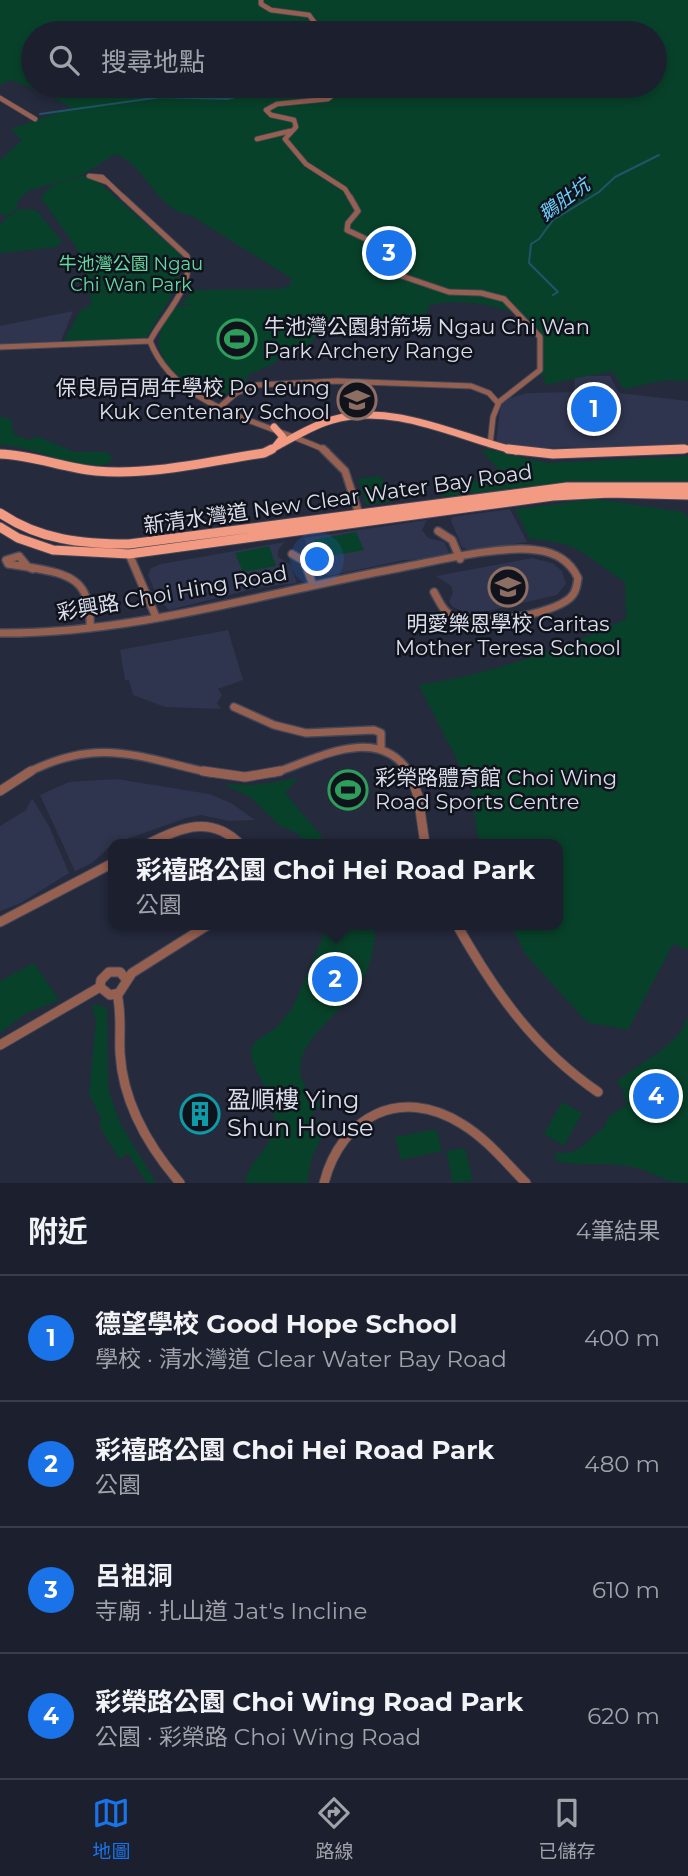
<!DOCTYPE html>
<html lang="zh-TW">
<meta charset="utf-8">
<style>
body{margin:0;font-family:Montserrat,"Noto Sans TC",sans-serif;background:#252836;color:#f1f3f6}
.you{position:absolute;left:318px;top:560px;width:24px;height:24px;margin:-18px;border:5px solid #fff;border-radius:50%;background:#1a73e8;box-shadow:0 0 0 10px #1a73e833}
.badge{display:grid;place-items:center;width:46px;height:46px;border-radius:50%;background:#1a73e8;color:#fff;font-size:23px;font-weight:700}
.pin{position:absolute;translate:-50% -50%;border:4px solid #fff;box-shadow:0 2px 7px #0006}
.popup{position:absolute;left:108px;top:839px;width:455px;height:91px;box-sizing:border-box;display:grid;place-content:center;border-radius:14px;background:#1c202e;filter:drop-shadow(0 2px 5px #0005);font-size:23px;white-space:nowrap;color:#a0a3aa}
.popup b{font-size:26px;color:#f1f3f6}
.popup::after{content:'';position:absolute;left:50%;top:100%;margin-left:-14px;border:14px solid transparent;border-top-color:#1c202e}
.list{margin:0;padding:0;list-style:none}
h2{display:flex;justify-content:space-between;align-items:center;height:91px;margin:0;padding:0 28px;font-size:30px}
h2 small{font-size:23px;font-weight:400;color:#a0a3aa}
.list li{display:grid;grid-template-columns:46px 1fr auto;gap:21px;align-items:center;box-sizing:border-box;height:126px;padding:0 28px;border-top:2px solid #3a3e4a}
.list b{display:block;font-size:26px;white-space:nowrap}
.list p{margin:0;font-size:23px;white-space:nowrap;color:#a0a3aa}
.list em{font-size:23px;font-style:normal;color:#a0a3aa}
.icon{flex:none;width:38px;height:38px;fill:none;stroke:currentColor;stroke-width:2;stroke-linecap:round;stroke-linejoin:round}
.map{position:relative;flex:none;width:688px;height:1183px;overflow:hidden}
.search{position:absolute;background:#1c202e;box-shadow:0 4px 10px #0003;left:21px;right:21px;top:21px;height:77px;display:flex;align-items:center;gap:18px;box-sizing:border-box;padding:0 24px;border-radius:38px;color:#a0a3aa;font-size:26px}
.sheet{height:595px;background:#1c202e}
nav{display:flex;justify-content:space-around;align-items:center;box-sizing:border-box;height:98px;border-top:2px solid #3a3e4a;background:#1c202e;font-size:19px;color:#a0a3aa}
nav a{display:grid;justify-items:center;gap:4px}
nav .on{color:#1a73e8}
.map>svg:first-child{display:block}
.built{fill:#2f354e}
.green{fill:#08412a;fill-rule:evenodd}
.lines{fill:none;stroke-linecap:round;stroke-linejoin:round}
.stream{stroke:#225469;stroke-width:2}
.minor-far3-casing{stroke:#424759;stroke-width:6}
.minor-far2-casing{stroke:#424759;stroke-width:7}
.minor-far1-casing{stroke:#424759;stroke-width:10}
.minor-casing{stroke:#424759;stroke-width:11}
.major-far1-casing{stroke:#424759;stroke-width:9}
.major-casing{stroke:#424759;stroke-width:11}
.minor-far3{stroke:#966051;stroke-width:4.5}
.minor-far2{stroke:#966051;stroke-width:5}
.minor-far1{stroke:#966051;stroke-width:7}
.minor{stroke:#966051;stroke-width:9}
.major-far1{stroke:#f39a82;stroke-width:7}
.major{stroke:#f39a82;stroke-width:9}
.labels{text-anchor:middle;stroke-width:5;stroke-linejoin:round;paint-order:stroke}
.far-park-label{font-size:18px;fill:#63daa1;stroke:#11131c}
.far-water-label{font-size:19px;font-style:italic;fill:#6ecef9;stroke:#11131c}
.poi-label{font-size:21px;fill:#dadeeb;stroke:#11131c;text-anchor:start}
.street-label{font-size:21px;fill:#dadeeb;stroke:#11131c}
.near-poi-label{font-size:24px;fill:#dadeeb;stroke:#11131c;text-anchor:start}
</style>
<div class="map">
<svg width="688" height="1183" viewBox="0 0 688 1183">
<rect width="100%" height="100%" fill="#252a3d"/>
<path class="built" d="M73,311L61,341L0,345V326Z
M575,376H610L619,393L688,401V445L546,448L496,443L501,401L527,393L574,392Z
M510,509L527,542L471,551L462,547L451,521L452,517Z
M427,520L422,530L428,538L444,542L449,552L443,559L404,560L329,576L318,570L304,538Z
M285,542L278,550V557L290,564L297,583L257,588L169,610L158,599L148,575L151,568L161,564Z
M532,558L552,563L562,571L566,584L557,595L470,615L453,607L449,602L453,592L451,586L436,576Z
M228,630L243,680L218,689L222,695L217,703L221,709L165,707L133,695L129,680H125L120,650Z
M117,779L209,794L231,803L255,820L229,821L201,815L186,818L113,844L92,863L75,871L40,795L69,782Z
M32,798L49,826L69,873L21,903L0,911V826L26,810Z"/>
<path class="green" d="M0,0H688V381L665,380L624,389L612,371L544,385L545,375L539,377C543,369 539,363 541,355C553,310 465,295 430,305L426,315L432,339L379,325L370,334L329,325L320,336L317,332C311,352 297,349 282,354L273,364L248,375L247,381C237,384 222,399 213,398C203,397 191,387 184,381C154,356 151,338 175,307L195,304H182L193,290L280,289L291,285V278L190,215C157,211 145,164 115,154L84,174L28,191L18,201L16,209L5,217L0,213V160L22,140L11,129L72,108L43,92L10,80L0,85ZM33,33H655V86H33Z
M86,175L101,184L181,255L178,285L147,337L140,341L68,345L63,342L80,311L92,304L76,247L41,198C50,181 68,180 86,175Z
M18,209L36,210L62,241L57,247L0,253V224Z
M0,417L11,419L14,435L31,440L37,436L74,452H106L111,455V462C88,476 29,444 0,445Z
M486,449L547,463L688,456V481H572L440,497L448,490L497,474V468L482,451Z
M381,476L390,502L366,505L358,479Z
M596,499L684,512L688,519V950L673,944L628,1030L587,1022L526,955L511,925H557V844H479L470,786L419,685C489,674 561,650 626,619L625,582C583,556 585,543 530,539L515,509Z
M356,532L364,550L320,558L313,540Z
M269,546L276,566L243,572L235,553Z
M298,778L285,793L328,844H308L295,832L280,826L250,797L224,784L256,785Z
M328,925H375C375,946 371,968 359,986C335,1023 266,1056 321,1105L311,1116L317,1121L322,1136L311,1160L307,1183H245C250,1155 276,1150 274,1115C273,1090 251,1073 251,1049L256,1041L276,1028L293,1007Z
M34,963L59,1000L25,1014L0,1033V981Z
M96,1004L105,1007L107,1011L108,1088L120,1123L156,1183H147L128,1153L119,1159L100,1127L101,1118L89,1094L96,1021L92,1006Z
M688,1016V1183C663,1183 655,1172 632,1167C607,1161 579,1167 556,1161L555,1153H569L580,1148L604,1127L609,1116L628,1104L623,1098L626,1094L617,1082C639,1062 680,1046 688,1016Z
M562,1102L582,1113L564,1146L544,1134Z
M436,1129L442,1151L401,1160L395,1137Z
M465,1148L473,1181L453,1183L446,1151Z"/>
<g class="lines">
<path class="stream" d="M40,114L161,97L227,99L264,90L325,95
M553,295L558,292L529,263L531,244L539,239L553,220L599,192L615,177L659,155"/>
<g class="minor-far3-casing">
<path id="minor-far3" d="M261,0V4L271,10L309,15L315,23L305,33
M332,86L333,95L328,99L277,104L266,110L271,115L294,120L296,127L285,139L306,164L345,189L351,199
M0,98L35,119
M257,139L290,131
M106,182L89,176L102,177L125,199"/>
</g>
<g class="minor-far2-casing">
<path id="minor-far2" d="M123,197L187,256C194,288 163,315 150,341C176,409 267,422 327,451
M350,197L358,211L348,223L347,230L383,247L396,274L449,292L481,293L504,299L540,337V370L499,402L493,417L490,445
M0,347L150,341
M220,407L236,393L257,385L337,381L471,386L489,393L498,403"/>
</g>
<g class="minor-far1-casing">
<path id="minor-far1" d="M323,449L345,471L359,514
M438,531L452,540L460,559
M129,554L156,617
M292,554L304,561L313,585
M19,556L28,567L8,564L6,560Z
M28,567C71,574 92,580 90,628
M28,567L33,569
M0,633C134,634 268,592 399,568C437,561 500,545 536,550C555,552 570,561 578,578C577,585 576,593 570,598C551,615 478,627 454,617C444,613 439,601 434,592
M234,707L274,725L306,733L374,730L381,733V749
M27,773C99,736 138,757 211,773
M274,773C317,759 377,723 410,773"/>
</g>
<g class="minor-casing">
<path id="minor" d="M203,771L245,777L280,771
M409,771L418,796L425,844
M0,791L31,771
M148,844C181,827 211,815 240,844
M0,922L113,863
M457,925C494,991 535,1049 598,1092
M100,987L110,995L119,993L132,973L208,925
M100,987L101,980L109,972H120L126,979
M117,994C122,1014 119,1033 120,1053C123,1103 148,1146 180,1183
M0,1045L100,987
M324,1183C341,1117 400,1085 462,1124C487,1139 506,1163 526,1183"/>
</g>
<g class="major-far1-casing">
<path id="major-far1" d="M274,427L283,437L275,447
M268,451C288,441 310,426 332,420C394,402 457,437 516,451
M637,451L688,449"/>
</g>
<g class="major-casing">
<path id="major" d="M508,449L553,454L684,449
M0,454C33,455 64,468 96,471C151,476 210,461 264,453L272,449
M0,513C40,540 82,544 129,544L567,487H688
M0,527L18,538L53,550L129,554L553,496L610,493L688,495"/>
</g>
<use href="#minor-far3" class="minor-far3"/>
<use href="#minor-far2" class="minor-far2"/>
<use href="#minor-far1" class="minor-far1"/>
<use href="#minor" class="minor"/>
<use href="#major-far1" class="major-far1"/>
<use href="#major" class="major"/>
</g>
<defs>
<g id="stadium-ring" transform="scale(2.0125)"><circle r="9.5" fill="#11131c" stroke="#2e9e5b" stroke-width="1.5"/><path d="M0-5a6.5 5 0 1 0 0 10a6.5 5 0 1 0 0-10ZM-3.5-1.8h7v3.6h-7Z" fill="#2e9e5b"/></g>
<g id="school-ring" transform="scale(2.0125)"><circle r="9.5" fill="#11131c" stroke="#8d6e63" stroke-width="1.5"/><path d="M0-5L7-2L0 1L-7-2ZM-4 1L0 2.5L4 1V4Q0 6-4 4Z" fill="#8d6e63"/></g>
<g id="building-ring" transform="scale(2.0125)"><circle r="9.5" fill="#11131c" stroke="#0f9aa8" stroke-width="1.5"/><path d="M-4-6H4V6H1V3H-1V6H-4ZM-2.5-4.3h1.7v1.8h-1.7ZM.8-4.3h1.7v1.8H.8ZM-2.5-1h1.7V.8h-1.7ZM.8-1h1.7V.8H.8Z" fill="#0f9aa8"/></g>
</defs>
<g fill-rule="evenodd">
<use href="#stadium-ring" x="237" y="339"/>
<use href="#school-ring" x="357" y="400"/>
<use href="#school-ring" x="508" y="587"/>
<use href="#stadium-ring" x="348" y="790"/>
<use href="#building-ring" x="200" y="1114"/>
</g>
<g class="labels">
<g class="far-park-label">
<text x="131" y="270">牛池灣公園 Ngau<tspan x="131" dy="21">Chi Wan Park</tspan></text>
</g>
<g class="far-water-label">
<text transform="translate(564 199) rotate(-36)" y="7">鵝肚坑</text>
</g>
<g class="poi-label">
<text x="264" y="334">牛池灣公園射箭場 Ngau Chi Wan<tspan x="264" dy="24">Park Archery Range</tspan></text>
<text x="330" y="395" text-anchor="end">保良局百周年學校 Po Leung<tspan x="330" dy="24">Kuk Centenary School</tspan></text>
<text x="508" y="631" text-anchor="middle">明愛樂恩學校 Caritas<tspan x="508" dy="24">Mother Teresa School</tspan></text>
<text x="375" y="785">彩榮路體育館 Choi Wing<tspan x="375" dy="24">Road Sports Centre</tspan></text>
</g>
<g class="street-label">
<text transform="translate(338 499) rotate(-8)" y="7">新清水灣道 New Clear Water Bay Road</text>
<text transform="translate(172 593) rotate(-10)" y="7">彩興路 Choi Hing Road</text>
</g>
<g class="near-poi-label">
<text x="227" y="1108">盈順樓 Ying<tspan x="227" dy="28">Shun House</tspan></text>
</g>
</g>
</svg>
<div class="you"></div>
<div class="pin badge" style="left:594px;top:409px">1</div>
<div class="pin badge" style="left:335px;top:979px">2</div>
<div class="popup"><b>彩禧路公園 Choi Hei Road Park</b>公園</div>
<div class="pin badge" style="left:389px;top:253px">3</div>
<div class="pin badge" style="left:656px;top:1096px">4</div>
<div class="search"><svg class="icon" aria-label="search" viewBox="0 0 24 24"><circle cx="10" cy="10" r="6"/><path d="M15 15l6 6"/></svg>搜尋地點</div>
</div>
<section class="sheet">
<h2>附近<small>4筆結果</small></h2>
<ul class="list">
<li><span class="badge">1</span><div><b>德望學校 Good Hope School</b><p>學校 · 清水灣道 Clear Water Bay Road</p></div><em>400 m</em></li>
<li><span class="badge">2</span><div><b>彩禧路公園 Choi Hei Road Park</b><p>公園</p></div><em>480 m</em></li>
<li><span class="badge">3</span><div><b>呂祖洞</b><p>寺廟 · 扎山道 Jat's Incline</p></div><em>610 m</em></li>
<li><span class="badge">4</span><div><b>彩榮路公園 Choi Wing Road Park</b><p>公園 · 彩榮路 Choi Wing Road</p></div><em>620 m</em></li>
</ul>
</section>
<nav>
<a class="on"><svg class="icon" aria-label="map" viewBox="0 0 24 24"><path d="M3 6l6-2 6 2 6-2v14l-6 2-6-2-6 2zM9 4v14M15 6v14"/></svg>地圖</a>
<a><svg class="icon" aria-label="directions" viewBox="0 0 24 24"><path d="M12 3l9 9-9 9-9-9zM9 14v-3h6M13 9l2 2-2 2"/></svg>路線</a>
<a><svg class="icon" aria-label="saved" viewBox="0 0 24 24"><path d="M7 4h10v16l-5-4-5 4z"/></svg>已儲存</a>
</nav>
